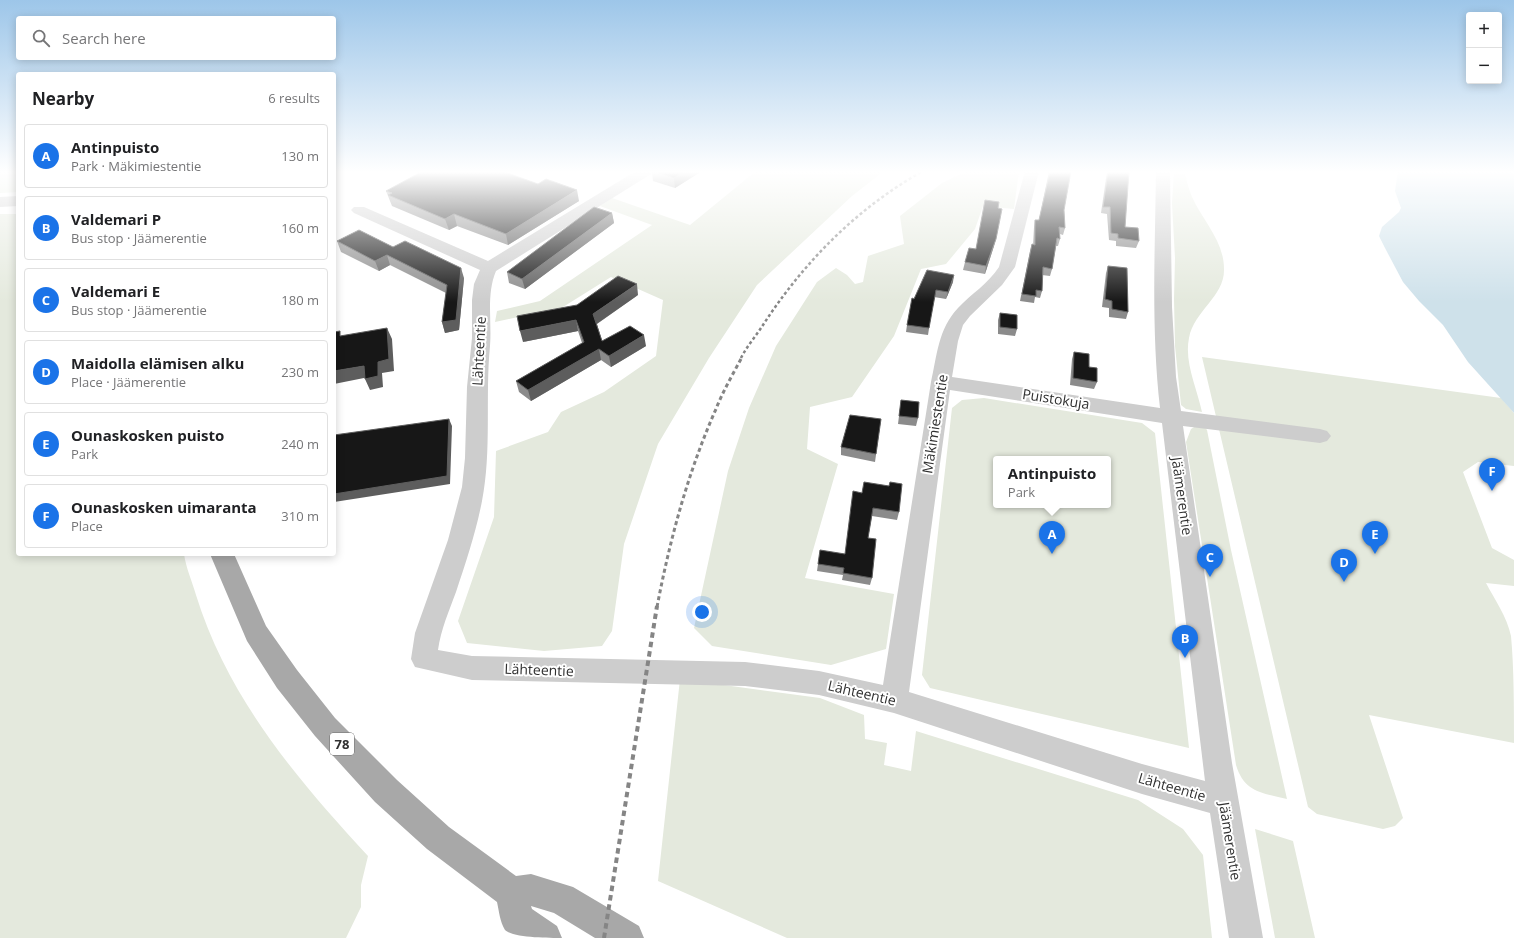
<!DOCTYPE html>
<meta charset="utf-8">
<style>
body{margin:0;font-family:"Open Sans",sans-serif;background:#f2f2f2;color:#202124}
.controls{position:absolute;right:12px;top:12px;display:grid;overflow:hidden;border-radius:4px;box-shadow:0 2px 10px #0003}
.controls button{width:36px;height:36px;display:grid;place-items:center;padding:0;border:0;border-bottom:1px solid #e0e0e0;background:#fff;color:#202124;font:20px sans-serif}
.you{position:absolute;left:702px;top:612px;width:14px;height:14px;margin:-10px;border:3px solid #fff;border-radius:50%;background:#1a73e8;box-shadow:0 0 0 6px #1a73e833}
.badge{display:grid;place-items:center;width:26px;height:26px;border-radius:50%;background:#1a73e8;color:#fff;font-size:13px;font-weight:700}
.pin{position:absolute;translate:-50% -33px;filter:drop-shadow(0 1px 2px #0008)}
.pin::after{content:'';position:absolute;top:21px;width:14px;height:12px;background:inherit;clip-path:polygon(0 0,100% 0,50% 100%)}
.popup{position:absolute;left:993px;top:456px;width:118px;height:52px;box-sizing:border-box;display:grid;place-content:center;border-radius:4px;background:#fff;filter:drop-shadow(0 1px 3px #0005);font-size:13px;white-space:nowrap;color:#757577}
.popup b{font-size:15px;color:#202124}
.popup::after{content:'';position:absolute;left:50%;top:100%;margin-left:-8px;border:8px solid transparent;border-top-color:#fff}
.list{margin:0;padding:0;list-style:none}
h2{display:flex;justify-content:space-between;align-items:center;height:52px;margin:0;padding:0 16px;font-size:17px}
h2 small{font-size:13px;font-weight:400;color:#757577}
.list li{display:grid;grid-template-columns:26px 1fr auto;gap:12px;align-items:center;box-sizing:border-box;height:64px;margin:0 8px 8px;padding:0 8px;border:1px solid #e0e0e0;border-radius:4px}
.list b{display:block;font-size:15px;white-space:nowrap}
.list p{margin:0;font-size:13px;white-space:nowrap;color:#757577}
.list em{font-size:13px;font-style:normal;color:#757577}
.icon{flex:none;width:22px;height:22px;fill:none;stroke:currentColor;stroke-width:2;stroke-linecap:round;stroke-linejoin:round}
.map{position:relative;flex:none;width:1514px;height:938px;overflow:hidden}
.search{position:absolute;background:#fff;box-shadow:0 2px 10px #0003;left:16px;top:16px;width:320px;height:44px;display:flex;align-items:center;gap:10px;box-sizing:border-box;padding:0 14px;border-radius:4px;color:#757577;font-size:15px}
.panel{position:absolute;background:#fff;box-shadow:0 2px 10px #0003;left:16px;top:72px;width:320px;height:484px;border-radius:4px}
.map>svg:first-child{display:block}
.green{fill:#e4e9dd;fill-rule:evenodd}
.water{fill:#cee1ea}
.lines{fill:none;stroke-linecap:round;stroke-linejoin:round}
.minor{fill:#cdcdcd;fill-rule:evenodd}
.major{fill:#a8a8a8;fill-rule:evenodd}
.rail-far2{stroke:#858585;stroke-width:2.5;stroke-dasharray:3 2.5;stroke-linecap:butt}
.rail-far1{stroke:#858585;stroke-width:3;stroke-dasharray:4 3;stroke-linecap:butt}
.rail{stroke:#858585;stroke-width:4;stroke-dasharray:5.5 4;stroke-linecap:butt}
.wall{fill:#8b8b8b}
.shaded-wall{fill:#5d5d5d}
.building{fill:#171717;stroke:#5d5d5d}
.labels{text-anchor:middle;stroke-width:4;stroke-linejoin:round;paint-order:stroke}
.shield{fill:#fff;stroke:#6e6e6e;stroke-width:1}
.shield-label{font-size:13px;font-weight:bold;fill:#303030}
.street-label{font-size:14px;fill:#303030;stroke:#fff}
</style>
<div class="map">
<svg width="1514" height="938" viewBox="0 0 1514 938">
<rect width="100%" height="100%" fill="#fff"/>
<path class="green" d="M0,171H18V192L0,193Z
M756,171H884L852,196L757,285L709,358L658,444L624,544L612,631L602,646L544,651L467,643L458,621L494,517L496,451L548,432L561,412L604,392L656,356L663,300L611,277L563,307L495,322L497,311L540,301L652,225L600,206L612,198L690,225Z
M967,171H1019L1014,209L983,206L975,229L946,264L921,269L894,336L852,397L810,407L807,449L838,464L805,578L894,594L886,649L831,665L712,646L694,628L728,471L749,408L776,346L817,282L836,268L847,275L855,284L863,282L868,256L904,244L900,216L942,183Z
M1174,172L1185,174C1187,182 1189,190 1192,197C1203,221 1224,241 1224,269C1225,296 1194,311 1189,338C1184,362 1197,388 1202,412L1186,409L1181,405L1175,346L1174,299L1175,258L1172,203Z
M0,214H18V554H184C186,568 192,581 196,595C228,698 296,778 368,856L361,885V907L346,938H0Z
M1202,357L1501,398L1514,413V466L1478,462L1463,472L1492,548L1514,560V586L1486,583C1495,600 1507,617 1511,636C1514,667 1514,710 1514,743L1369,715L1403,818L1395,826L1383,829L1317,814L1308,807Z
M984,398L1142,423L1155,433L1189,748L930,688L922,675L952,408L962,400ZM996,459H1108V505H996Z
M1196,426H1204L1207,430L1231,550L1287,799C1262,793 1244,792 1236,765L1186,442L1191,429Z
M680,679L820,698L864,715L865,739L887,743L884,765L911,771L916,731L1138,800L1183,829L1203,855L1212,938H787L658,881Z
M1255,829L1293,841L1315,938H1275Z"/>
<path class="water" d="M1398,171H1514V413L1468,362L1443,325L1419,301L1403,282L1385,248L1379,236L1382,227L1399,212L1401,208L1395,191Z"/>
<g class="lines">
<path class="minor" d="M636,171H653L651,174L496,271C486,295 492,321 490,346C485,397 492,450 482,501C476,532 466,562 456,592C449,611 441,629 438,650L472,656L745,662L819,671L883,685L931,382C937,356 938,329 958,308C971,294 988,284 999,267L1025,171H1039L1015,267L1002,285L970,316L963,325L958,341L952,377L1160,408C1151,330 1155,250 1156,171H1170L1172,307L1176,377L1181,411L1320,429L1327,431L1331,436L1327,441L1320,443L1183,426L1232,763L1263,938H1229L1210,813L1142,794L894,713L819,695L745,686L472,680L415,667L411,659L415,633L448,540L462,487L465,458L467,387L472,338V300L474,284L480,270L354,213L351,210L354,207H364L488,261ZM950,390L1162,423L1205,781L1142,764L909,692Z
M18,196V206L0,207V197Z"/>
<path class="major" d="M210,554H234L266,626L297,670L335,718L397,780L449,827L516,876L531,874L573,887L639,926L644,938H595L554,913L531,906L532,909L557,926L562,938C548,938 513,938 505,930C500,922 499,911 497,902L427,849L375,802L315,736L277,688L247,641Z"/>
<path class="rail-far2" d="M741,358C747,346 756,336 763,325C804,262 857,208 923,171"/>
<path class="rail-far1" d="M657,607C670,539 688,472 716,409C723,391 733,374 742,357"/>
<path class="rail" d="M604,938L657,606"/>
</g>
<path class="wall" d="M652,171H702L675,188L653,181Z
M1049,171H1071L1064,210L1065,228L1063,235L1060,234V239L1058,246H1056L1052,269L1050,276L1042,275V291L1040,298L1035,297L1034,303L1020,301L1030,251L1032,244L1033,245L1034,227L1035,220H1039Z
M1107,171H1129L1125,227L1139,241L1136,248L1116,246V241L1109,240L1107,214L1101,213Z
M386,191L579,201L508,245L457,226L449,230L392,206Z
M998,208L994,246L985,274L963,270L965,262L976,249Z
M612,213L614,223L525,289L509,283L507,272Z
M337,241L393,247L464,278L459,330L445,333L442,322L446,293L390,265L379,271L341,252Z
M1108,266L1128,312L1126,319L1109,317V308L1102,307L1106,273Z
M953,282L946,299L934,297L928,335L906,332L907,325L914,299Z
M638,295L597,324L602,341L646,346L611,367L601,360L531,401L519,392L516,381L582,343L578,331L523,342Z
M1000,313L1017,329L1015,336L998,334V320Z
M1074,352L1089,367L1097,382L1094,389L1070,385L1072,359Z
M901,400L918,418L916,426L898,424Z
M881,419L875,462L841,455V447Z
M889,486L899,512L897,520L872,516L868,538L872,578L870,585L842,580L843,575L817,571L818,564L845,554L862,493Z"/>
<path class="shaded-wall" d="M685,171H702L675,188L674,178Z
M577,190L579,201L508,245L506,234Z
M612,213L614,223L525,289L522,279Z
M454,214L457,226L449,230L445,219Z
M996,239L994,246L985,274L986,266Z
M387,255L390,265L379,271L375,261Z
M461,268L464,278L459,330L445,333L442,322Z
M954,275L953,282L946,299L948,292Z
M637,284L638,295L595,325L593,314Z
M576,320L578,331L523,342L520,331Z
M387,328L392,339L394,371L382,373L383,387L370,390L365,379Z
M644,335L646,346L611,367L609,356Z
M599,349L601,360L531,401L528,390Z
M364,366L369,377L334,384V371Z
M449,419L452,426L450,484L334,502V494Z"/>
<path class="building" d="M423,171H502L538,184L546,179L577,190L506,234L454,214L445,219L388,195L392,193L386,191Z
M653,171H685L674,178Z
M1050,171H1071L1064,210L1065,228L1059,227L1060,239L1057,238L1052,269L1043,267L1042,291L1036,290V296L1022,294L1032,244L1035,245V220H1039Z
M1108,171H1129L1125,227L1138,228L1139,241L1118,238V234L1111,233L1110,207H1103Z
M985,200L999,202L998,208L1002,209L996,239L986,266L965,262L969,248L976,249Z
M594,207L612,213L522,279L507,272Z
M359,230L393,247L405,241L461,268L456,320L442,322L447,285L387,255L375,261L337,241Z
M1108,266L1127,268L1128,312L1112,309V301L1105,299Z
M927,270L954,275L948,292L936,290L929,328L907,325L912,298L914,299Z
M618,276L637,284L593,314L602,341L630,326L644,335L609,356L599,349L528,390L516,381L584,342L576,320L520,331L517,316L577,305Z
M1000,313L1017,315V329L1000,327Z
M387,328L389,359L378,362V376L365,379L364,366L334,371V332L340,331V336Z
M1074,352L1089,354V367L1097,368V382L1073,378Z
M901,400L919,402L918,418L899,416Z
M850,415L881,419L876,454L841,447Z
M449,419L447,476L334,494V435Z
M864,482L889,486L890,482L902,484L899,512L873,508L868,538L876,539L872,578L843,573L844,568L818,564L820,550L845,554L853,491L862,493Z"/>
<linearGradient id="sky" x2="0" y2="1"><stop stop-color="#9dc6e9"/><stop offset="0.57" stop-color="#fff"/><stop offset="1" stop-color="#fff" stop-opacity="0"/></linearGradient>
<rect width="1514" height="302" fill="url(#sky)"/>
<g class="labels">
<rect class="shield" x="330" y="733" width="24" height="22" rx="3"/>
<g class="shield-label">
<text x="342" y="749">78</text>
</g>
<g class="street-label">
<text transform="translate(479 351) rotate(-87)" y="5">Lähteentie</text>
<text transform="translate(1056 399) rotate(9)" y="5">Puistokuja</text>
<text transform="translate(935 424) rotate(-81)" y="5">Mäkimiestentie</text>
<text transform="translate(1182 496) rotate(82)" y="5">Jäämerentie</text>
<text transform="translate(539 670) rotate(2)" y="5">Lähteentie</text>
<text transform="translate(862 693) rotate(13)" y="5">Lähteentie</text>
<text transform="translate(1172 787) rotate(16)" y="5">Lähteentie</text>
<text transform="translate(1230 841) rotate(81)" y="5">Jäämerentie</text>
</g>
</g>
</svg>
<div class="controls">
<button>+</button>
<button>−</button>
</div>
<div class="you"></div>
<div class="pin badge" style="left:1052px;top:554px">A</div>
<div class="popup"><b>Antinpuisto</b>Park</div>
<div class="pin badge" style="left:1185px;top:658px">B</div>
<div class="pin badge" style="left:1210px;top:577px">C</div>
<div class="pin badge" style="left:1344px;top:582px">D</div>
<div class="pin badge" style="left:1375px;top:554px">E</div>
<div class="pin badge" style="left:1492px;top:491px">F</div>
<div class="search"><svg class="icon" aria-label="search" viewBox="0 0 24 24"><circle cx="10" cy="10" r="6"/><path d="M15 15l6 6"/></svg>Search here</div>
<section class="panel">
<h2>Nearby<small>6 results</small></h2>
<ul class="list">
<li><span class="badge">A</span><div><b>Antinpuisto</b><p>Park · Mäkimiestentie</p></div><em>130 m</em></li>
<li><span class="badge">B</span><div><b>Valdemari P</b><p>Bus stop · Jäämerentie</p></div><em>160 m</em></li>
<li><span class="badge">C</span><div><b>Valdemari E</b><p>Bus stop · Jäämerentie</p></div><em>180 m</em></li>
<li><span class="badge">D</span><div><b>Maidolla elämisen alku</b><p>Place · Jäämerentie</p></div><em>230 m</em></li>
<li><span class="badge">E</span><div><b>Ounaskosken puisto</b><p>Park</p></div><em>240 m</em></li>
<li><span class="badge">F</span><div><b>Ounaskosken uimaranta</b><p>Place</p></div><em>310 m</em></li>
</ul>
</section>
</div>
